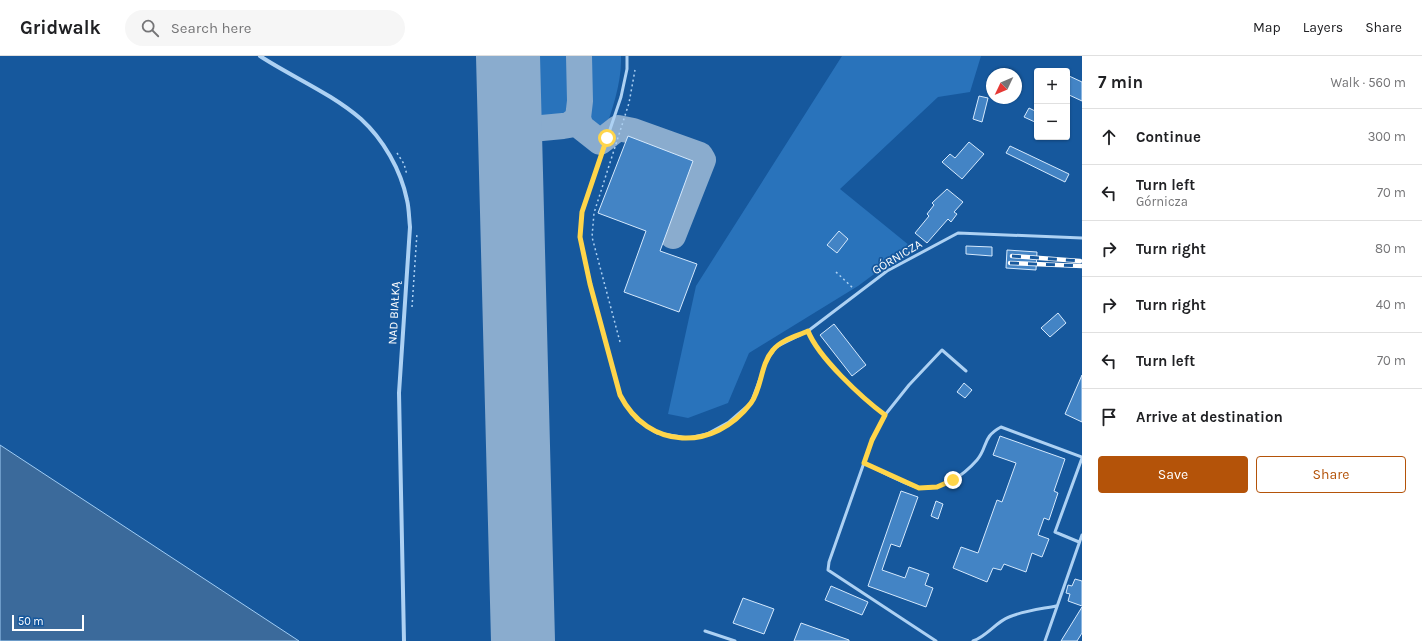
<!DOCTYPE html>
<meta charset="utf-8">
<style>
body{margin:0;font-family:Karla,sans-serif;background:#f6f6f6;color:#202124}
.controls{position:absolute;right:12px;top:12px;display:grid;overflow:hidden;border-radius:4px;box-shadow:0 1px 3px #0004}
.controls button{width:36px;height:36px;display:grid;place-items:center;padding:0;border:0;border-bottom:1px solid #e0e0e0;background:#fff;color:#202124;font:20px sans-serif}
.compass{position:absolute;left:986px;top:12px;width:36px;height:36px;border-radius:50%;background:#fff;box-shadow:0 1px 3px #0004;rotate:226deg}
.scale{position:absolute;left:12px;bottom:10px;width:72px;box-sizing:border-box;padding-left:4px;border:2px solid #fff;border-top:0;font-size:11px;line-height:14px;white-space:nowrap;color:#fff;-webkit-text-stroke:3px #16589d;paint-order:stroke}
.stop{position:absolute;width:12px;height:12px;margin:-9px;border:3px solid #ffd54a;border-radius:50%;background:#fff}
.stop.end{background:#ffd54a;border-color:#fff;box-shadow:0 1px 4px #0008}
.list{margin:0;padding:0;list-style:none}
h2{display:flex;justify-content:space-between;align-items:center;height:52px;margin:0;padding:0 16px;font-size:17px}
h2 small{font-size:13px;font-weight:400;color:#757577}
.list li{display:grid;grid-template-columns:26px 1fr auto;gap:12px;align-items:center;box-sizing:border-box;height:56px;padding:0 16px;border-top:1px solid #e0e0e0}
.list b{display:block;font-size:15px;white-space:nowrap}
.list p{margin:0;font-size:13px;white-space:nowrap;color:#757577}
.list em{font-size:13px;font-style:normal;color:#757577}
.actions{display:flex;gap:8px;padding:12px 16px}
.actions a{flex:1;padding:9px 0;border:1px solid #b45309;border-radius:4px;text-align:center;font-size:14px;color:#b45309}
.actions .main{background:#b45309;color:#fff}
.icon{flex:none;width:22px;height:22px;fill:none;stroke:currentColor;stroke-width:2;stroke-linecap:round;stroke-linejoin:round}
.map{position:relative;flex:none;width:1082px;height:585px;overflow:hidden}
header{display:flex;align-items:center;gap:24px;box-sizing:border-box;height:56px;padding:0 20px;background:#fff;border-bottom:1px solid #e0e0e0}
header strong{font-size:19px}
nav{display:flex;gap:22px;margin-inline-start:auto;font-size:14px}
.search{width:280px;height:36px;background:#f6f6f6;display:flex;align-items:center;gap:10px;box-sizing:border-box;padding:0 14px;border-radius:22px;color:#757577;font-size:15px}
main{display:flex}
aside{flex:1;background:#fff}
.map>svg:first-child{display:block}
.green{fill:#2973bb}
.water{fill:#3b6a9b;stroke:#9fccf5}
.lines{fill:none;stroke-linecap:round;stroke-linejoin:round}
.taxiway{stroke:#8aacce;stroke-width:26}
.runway{stroke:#8aacce;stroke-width:64}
.building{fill:#4384c5;stroke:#d5e9fd}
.path{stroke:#add1f3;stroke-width:1.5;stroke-dasharray:2 3;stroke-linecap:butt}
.service{stroke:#add1f3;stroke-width:3}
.minor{stroke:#add1f3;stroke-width:4}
.rail-casing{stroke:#fff;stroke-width:4.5}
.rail{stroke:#16589d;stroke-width:3;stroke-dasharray:9;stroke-linecap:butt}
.route{stroke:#ffd54a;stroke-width:5}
.labels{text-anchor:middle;stroke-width:3.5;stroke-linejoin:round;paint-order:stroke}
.street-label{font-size:12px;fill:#fff;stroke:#16589d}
</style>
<header>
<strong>Gridwalk</strong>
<div class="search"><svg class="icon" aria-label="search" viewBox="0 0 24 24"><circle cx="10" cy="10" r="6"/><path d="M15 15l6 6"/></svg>Search here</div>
<nav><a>Map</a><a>Layers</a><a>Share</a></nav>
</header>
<main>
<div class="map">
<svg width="1082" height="585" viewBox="0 0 1082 585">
<rect width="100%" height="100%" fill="#16589d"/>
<path class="green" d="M536,0H574C574,16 579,47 571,60L538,64Z
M583,0H621C622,27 612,53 604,79C601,77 595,77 592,75C580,65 584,15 583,0Z
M842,0H981L970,36L938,41L840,133L915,194L885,210L858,230L749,297L728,347L688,362L668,358L696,230Z"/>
<path class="water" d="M0,389L299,585H0Z"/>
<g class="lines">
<path class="taxiway" d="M578,62L581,71L600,86L618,72L633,75L700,99L703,104L673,180
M510,75L563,70L569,69L578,62L580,45L579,0"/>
<path class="runway" d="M508,0L523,585"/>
</g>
<path class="building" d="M1067,19L1082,26V45L1067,38Z
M979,40L988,42L982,66L973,63Z
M1029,52L1037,56V67L1024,61Z
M628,80L693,105L660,195L697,208L679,256L624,236L646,175L598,157Z
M969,86L984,98L962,123L942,106L950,98L955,102Z
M1010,90L1069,118L1065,126L1006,97Z
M947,133L963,146L954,156L957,158L951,166L948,163L927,187L915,177L929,160L927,158L934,149L932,147Z
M839,175L848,183L837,197L827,189Z
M966,190L992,191V200L966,198Z
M1007,194L1037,196L1036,214L1006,212Z
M1058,257L1066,267L1050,281L1041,272Z
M834,268L866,309L852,320L820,279Z
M1082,319V366L1065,358Z
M964,327L972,334L965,342L957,336Z
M1000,380L1065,403L1054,435L1058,437L1049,464L1044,462L1038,479L1049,483L1042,501L1032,497L1026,516L1004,508L1001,514L993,512L987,526L953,512L961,491L978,497L997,444L1002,446L1016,407L993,399Z
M901,435L918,441L900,491L891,488L882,514L905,522L909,511L929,518L925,529L933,532L926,551L868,530Z
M936,445L943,448L938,463L931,460Z
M1075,523L1082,525V550L1068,545L1070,538L1066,537L1068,529L1072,530Z
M831,530L868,546L862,559L825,544Z
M743,542L774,553L764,578L733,567Z
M1082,551V577L1077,585H1061Z
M801,567L849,584V585H794Z"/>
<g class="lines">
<path class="path" d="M397,97L404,108L407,119
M836,216L854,233
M412,251L417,177
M620,286L592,181L594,157L629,47L635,14"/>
<path class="service" d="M627,0V13L621,41L582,156L580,181L590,228L620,339L630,355L637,364L657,377L688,382L707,378L729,366L751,347L767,304L776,291L808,275L887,215L958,177L1082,182
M808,275C818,301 862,342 885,359
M864,407C876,413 910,431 920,432C942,434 963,420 977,404C988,391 982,381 1001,371L1082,401
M1079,486L1055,476L1082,402
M705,575L735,585
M936,585L828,514L829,506L872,384L885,359L909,329L942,294L966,315
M973,585C987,580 996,566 1009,561C1023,555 1041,553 1056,550
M1045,585L1082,479"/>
<path class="minor" d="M260,0C292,21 331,37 361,63C383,83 401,114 407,144C409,152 409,162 410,171L399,337L404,585"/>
<g class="rail-casing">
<path id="rail" d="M1012,200L1080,205
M1010,207L1082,210"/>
</g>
<use href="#rail" class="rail"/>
</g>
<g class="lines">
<path class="route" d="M607,82L582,156L580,181L590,228L620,339C648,394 714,396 751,347C762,332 760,309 773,294C781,284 797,280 808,275C818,301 862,342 885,359L872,384L864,407L919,432L937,431L953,424"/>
</g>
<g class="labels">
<g class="street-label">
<text transform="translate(897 201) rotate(-31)" y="4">GÓRNICZA</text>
<text transform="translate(394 257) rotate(-87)" y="4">NAD BIAŁKĄ</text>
</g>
</g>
</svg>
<div class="controls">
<button>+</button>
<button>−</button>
</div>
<svg class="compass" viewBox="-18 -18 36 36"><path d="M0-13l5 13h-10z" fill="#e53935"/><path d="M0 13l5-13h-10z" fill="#757577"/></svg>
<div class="scale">50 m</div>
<div class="stop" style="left:607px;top:82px"></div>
<div class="stop end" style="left:953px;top:424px"></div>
</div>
<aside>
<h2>7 min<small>Walk · 560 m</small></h2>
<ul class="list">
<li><svg class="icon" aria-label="ahead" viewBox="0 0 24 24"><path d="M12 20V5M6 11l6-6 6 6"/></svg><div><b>Continue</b></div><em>300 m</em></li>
<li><svg class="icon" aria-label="left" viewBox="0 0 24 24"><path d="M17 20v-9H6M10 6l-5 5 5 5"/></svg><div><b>Turn left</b><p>Górnicza</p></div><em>70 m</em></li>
<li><svg class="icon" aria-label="right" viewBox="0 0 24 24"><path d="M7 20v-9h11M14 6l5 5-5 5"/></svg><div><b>Turn right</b></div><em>80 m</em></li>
<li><svg class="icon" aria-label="right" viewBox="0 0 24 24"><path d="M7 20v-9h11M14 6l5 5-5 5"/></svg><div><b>Turn right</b></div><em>40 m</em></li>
<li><svg class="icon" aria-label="left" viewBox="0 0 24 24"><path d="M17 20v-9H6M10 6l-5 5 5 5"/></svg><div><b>Turn left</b></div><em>70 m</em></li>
<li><svg class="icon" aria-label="arrive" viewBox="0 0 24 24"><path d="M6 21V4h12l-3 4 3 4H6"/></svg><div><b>Arrive at destination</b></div></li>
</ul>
<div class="actions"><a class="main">Save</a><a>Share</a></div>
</aside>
</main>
